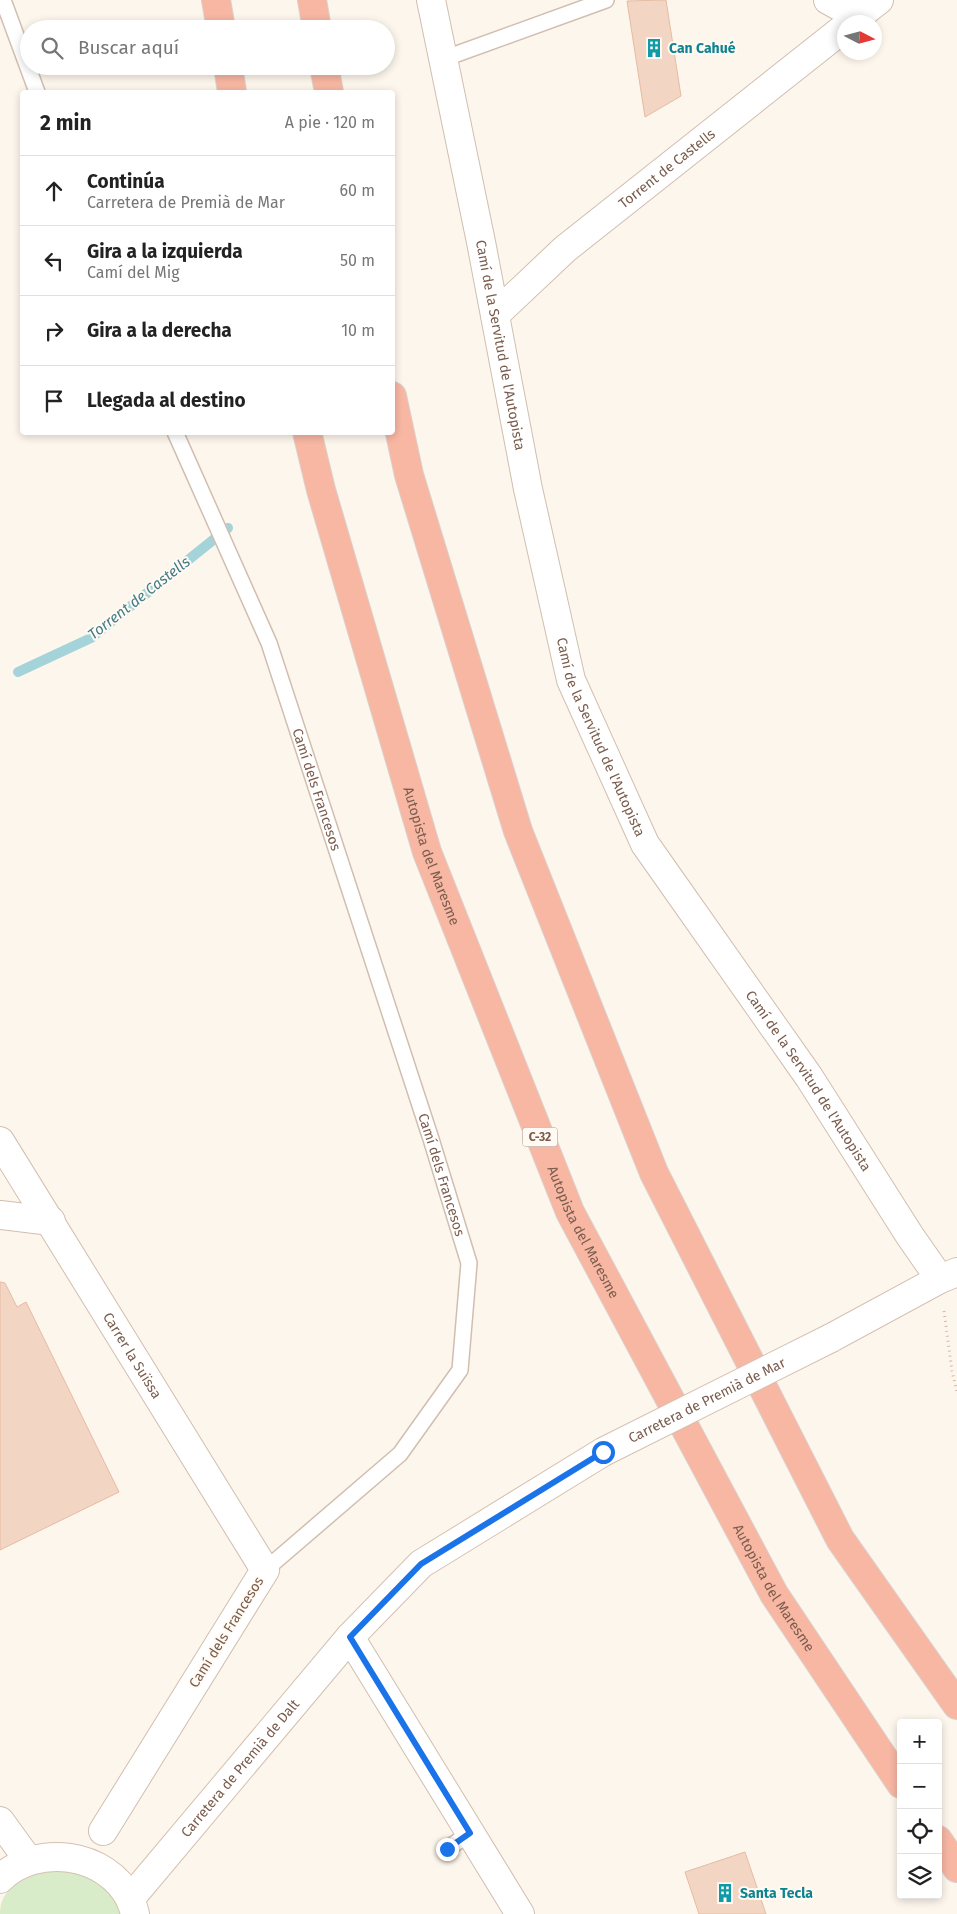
<!DOCTYPE html>
<html lang="es">
<meta charset="utf-8">
<style>
body{margin:0;font-family:"Fira Sans",sans-serif;background:#f6f6f6;color:#222}
.controls{position:absolute;right:15px;bottom:15px;display:grid;overflow:hidden;border-radius:5px;box-shadow:0 2px 8px #0003}
.controls button{width:45px;height:45px;display:grid;place-items:center;padding:0;border:0;border-bottom:1px solid #e0e0e0;background:#fff;color:#222;font:25px sans-serif}
.compass{position:absolute;left:837px;top:15px;width:45px;height:45px;border-radius:50%;background:#fff;box-shadow:0 2px 8px #0003;rotate:96deg}
.stop{position:absolute;width:15px;height:15px;margin:-11px;border:4px solid #1a73e8;border-radius:50%;background:#fff}
.stop.end{background:#1a73e8;border-color:#fff;box-shadow:0 1px 5px #0008}
.list{margin:0;padding:0;list-style:none}
h2{display:flex;justify-content:space-between;align-items:center;height:65px;margin:0;padding:0 20px;font-size:21px}
h2 small{font-size:16px;font-weight:400;color:#767676}
.list li{display:grid;grid-template-columns:32px 1fr auto;gap:15px;align-items:center;box-sizing:border-box;height:70px;padding:0 20px;border-top:1px solid #e0e0e0}
.list b{display:block;font-size:19px;white-space:nowrap}
.list p{margin:0;font-size:16px;white-space:nowrap;color:#767676}
.list em{font-size:16px;font-style:normal;color:#767676}
.icon{flex:none;width:28px;height:28px;fill:none;stroke:currentColor;stroke-width:2;stroke-linecap:round;stroke-linejoin:round}
.map{position:relative;flex:none;width:957px;height:1914px;overflow:hidden}
.search{position:absolute;background:#fff;box-shadow:0 2px 8px #0003;left:20px;top:20px;width:375px;height:55px;display:flex;align-items:center;gap:12px;box-sizing:border-box;padding:0 18px;border-radius:28px;color:#767676;font-size:19px}
.panel{position:absolute;background:#fff;box-shadow:0 2px 8px #0003;left:20px;top:90px;width:375px;height:345px;border-radius:5px}
.map>svg:first-child{display:block}
.green{fill:#d8ecc9}
.lines{fill:none;stroke-linecap:round;stroke-linejoin:round}
.stream{stroke:#a5d3da;stroke-width:10}
.building{fill:#f3d5c3;stroke:#e6bba3}
.lane-casing{stroke:#d1beb0;stroke-width:18}
.street-casing{stroke:#d1beb0;stroke-width:30}
.secondary-casing{stroke:#d6c0b0;stroke-width:30}
.highway-casing{stroke:#dad1cd;stroke-width:30}
.path{stroke:#d9b8a5;stroke-width:3;stroke-dasharray:1 4;stroke-linecap:butt}
.lane{stroke:#fff;stroke-width:15}
.street{stroke:#fff;stroke-width:28}
.secondary{stroke:#fff;stroke-width:28}
.highway{stroke:#f7b7a3;stroke-width:28}
.secondary-bridge-casing{stroke:#d6c0b0;stroke-width:30;stroke-linecap:butt}
.secondary-bridge{stroke:#fff;stroke-width:28}
.route{stroke:#1a73e8;stroke-width:6}
.labels{text-anchor:middle;stroke-width:4;stroke-linejoin:round;paint-order:stroke}
.shield{fill:#fffaf3;stroke:#a28b7f;stroke-width:1}
.shield-label{font-size:12px;font-weight:bold;fill:#7a5c4d}
.culture-label{font-size:14px;font-weight:bold;fill:#0d838f;stroke:#fffaf3;text-anchor:start}
.street-label{font-size:14px;fill:#7a5c4d;stroke:#fffaf3}
.water-label{font-size:15px;font-style:italic;fill:#437c86;stroke:#fffaf3}
</style>
<div class="map">
<svg width="957" height="1914" viewBox="0 0 957 1914">
<rect width="100%" height="100%" fill="#fdf6ec"/>
<path class="green" d="M44,1871C51,1871 60,1870 68,1871C90,1875 115,1891 121,1914H0C0,1888 22,1880 44,1871Z"/>
<g class="lines">
<path class="stream" d="M18,672L91,638L228,528"/>
</g>
<path class="building" d="M666,0L681,96L645,117L627,1Z
M0,1282L5,1283L17,1307L26,1302L119,1492L0,1550Z
M745,1852L766,1914H699L685,1872Z"/>
<g class="lines">
<g class="lane-casing">
<g id="lane">
<path d="M3,0L37,92"/>
<path d="M443,59L606,0"/>
<path id="s1" d="M175,432L269,643L431,1139L469,1263L460,1370L400,1454L265,1570"/>
<path d="M447,1849L470,1833"/>
</g>
</g>
<g class="street-casing">
<g id="street">
<path id="s2" d="M431,0L481,242L528,489L571,680L645,844L809,1077L910,1236L940,1279"/>
<path d="M828,0L859,17"/>
<path d="M851,22L879,0"/>
<path id="s3" d="M495,315L565,249L844,28"/>
<path id="s4" d="M0,1141L265,1570L103,1831"/>
<path d="M0,1215L51,1221"/>
<path d="M350,1637L520,1914"/>
<path d="M0,1821L29,1861"/>
</g>
</g>
<g class="secondary-casing">
<g id="secondary">
<path d="M831,1338L940,1279L957,1272"/>
<path d="M0,1879C36,1843 106,1852 130,1899C132,1904 134,1909 135,1914"/>
<path id="s5" d="M130,1899L350,1637L421,1564L603,1452"/>
</g>
</g>
<g class="highway-casing">
<g id="highway">
<path d="M216,0L221,29"/>
<path d="M312,0L317,29"/>
<path d="M228,66L232,92"/>
<path d="M324,66L329,92"/>
<path d="M392,396L409,475L518,831L654,1173L840,1539L957,1705"/>
<path id="s6" d="M307,432L321,490L427,852L570,1212L774,1594L901,1784"/>
<path d="M938,1840L957,1868"/>
</g>
</g>
<path class="path" d="M944,1311L952,1371L957,1392"/>
<use href="#lane" class="lane"/>
<use href="#street" class="street"/>
<use href="#secondary" class="secondary"/>
<use href="#highway" class="highway"/>
<g class="secondary-bridge-casing">
<g id="secondary-bridge">
<path id="s7" d="M603,1452L831,1338"/>
</g>
</g>
<use href="#secondary-bridge" class="secondary-bridge"/>
</g>
<g class="lines">
<path class="route" d="M447,1849L470,1833L350,1637L421,1564L603,1452"/>
</g>
<defs>
<g id="building-bare" transform="scale(1.5)"><path d="M-4-6H4V6H1V3H-1V6H-4ZM-2.5-4.3h1.7v1.8h-1.7ZM.8-4.3h1.7v1.8H.8ZM-2.5-1h1.7V.8h-1.7ZM.8-1h1.7V.8H.8Z" fill="#0f9aa8" stroke="#fffaf3" stroke-width="2.5" paint-order="stroke"/></g>
</defs>
<g fill-rule="evenodd">
<use href="#building-bare" x="654" y="48"/>
<use href="#building-bare" x="725" y="1893"/>
</g>
<g class="labels">
<rect class="shield" x="522.5" y="1127.5" width="35" height="19" rx="4"/>
<g class="shield-label">
<text x="540" y="1141">C-32</text>
</g>
<g class="culture-label">
<text x="669" y="53">Can Cahué</text>
<text x="740" y="1898">Santa Tecla</text>
</g>
<g class="street-label">
<text dy="5" stroke="none"><textPath href="#s3" startOffset="226">Torrent de Castells</textPath></text>
<text dy="5" stroke="none"><textPath href="#s2" startOffset="352">Camí de la Servitud de l'Autopista</textPath></text>
<text dy="5" stroke="none"><textPath href="#s2" startOffset="758">Camí de la Servitud de l'Autopista</textPath></text>
<text dy="5" stroke="none"><textPath href="#s1" startOffset="385">Camí dels Francesos</textPath></text>
<text dy="5" stroke="none"><textPath href="#s6" startOffset="442">Autopista del Maresme</textPath></text>
<text dy="5" stroke="none"><textPath href="#s2" startOffset="1162">Camí de la Servitud de l'Autopista</textPath></text>
<text dy="5" stroke="none"><textPath href="#s1" startOffset="790">Camí dels Francesos</textPath></text>
<text dy="5" stroke="none"><textPath href="#s6" startOffset="848">Autopista del Maresme</textPath></text>
<text dy="5" stroke="none"><textPath href="#s4" startOffset="252">Carrer la Suïssa</textPath></text>
<text dy="5" stroke="none"><textPath href="#s7" startOffset="116">Carretera de Premià de Mar</textPath></text>
<text dy="5" stroke="none"><textPath href="#s6" startOffset="1252">Autopista del Maresme</textPath></text>
<text transform="translate(226 1632) rotate(-58)" y="5">Camí dels Francesos</text>
<text dy="5" stroke="none"><textPath href="#s5" startOffset="171">Carretera de Premià de Dalt</textPath></text>
</g>
<g class="water-label">
<text transform="translate(139 598) rotate(-38)" y="5">Torrent de Castells</text>
</g>
</g>
</svg>
<div class="controls">
<button>+</button>
<button>−</button>
<button><svg class="icon" aria-label="locate" viewBox="0 0 24 24"><circle cx="12" cy="12" r="6"/><path d="M12 2v4M12 18v4M2 12h4M18 12h4"/></svg></button>
<button><svg class="icon" aria-label="layers" viewBox="0 0 24 24"><path d="M12 4l9 5-9 5-9-5zM3 14l9 5 9-5"/></svg></button>
</div>
<svg class="compass" viewBox="-18 -18 36 36"><path d="M0-13l5 13h-10z" fill="#e53935"/><path d="M0 13l5-13h-10z" fill="#767676"/></svg>
<div class="stop" style="left:603px;top:1452px"></div>
<div class="stop end" style="left:447px;top:1849px"></div>
<div class="search"><svg class="icon" aria-label="search" viewBox="0 0 24 24"><circle cx="10" cy="10" r="6"/><path d="M15 15l6 6"/></svg>Buscar aquí</div>
<section class="panel">
<h2>2 min<small>A pie · 120 m</small></h2>
<ul class="list">
<li><svg class="icon" aria-label="ahead" viewBox="0 0 24 24"><path d="M12 20V5M6 11l6-6 6 6"/></svg><div><b>Continúa</b><p>Carretera de Premià de Mar</p></div><em>60 m</em></li>
<li><svg class="icon" aria-label="left" viewBox="0 0 24 24"><path d="M17 20v-9H6M10 6l-5 5 5 5"/></svg><div><b>Gira a la izquierda</b><p>Camí del Mig</p></div><em>50 m</em></li>
<li><svg class="icon" aria-label="right" viewBox="0 0 24 24"><path d="M7 20v-9h11M14 6l5 5-5 5"/></svg><div><b>Gira a la derecha</b></div><em>10 m</em></li>
<li><svg class="icon" aria-label="arrive" viewBox="0 0 24 24"><path d="M6 21V4h12l-3 4 3 4H6"/></svg><div><b>Llegada al destino</b></div></li>
</ul>
</section>
</div>
